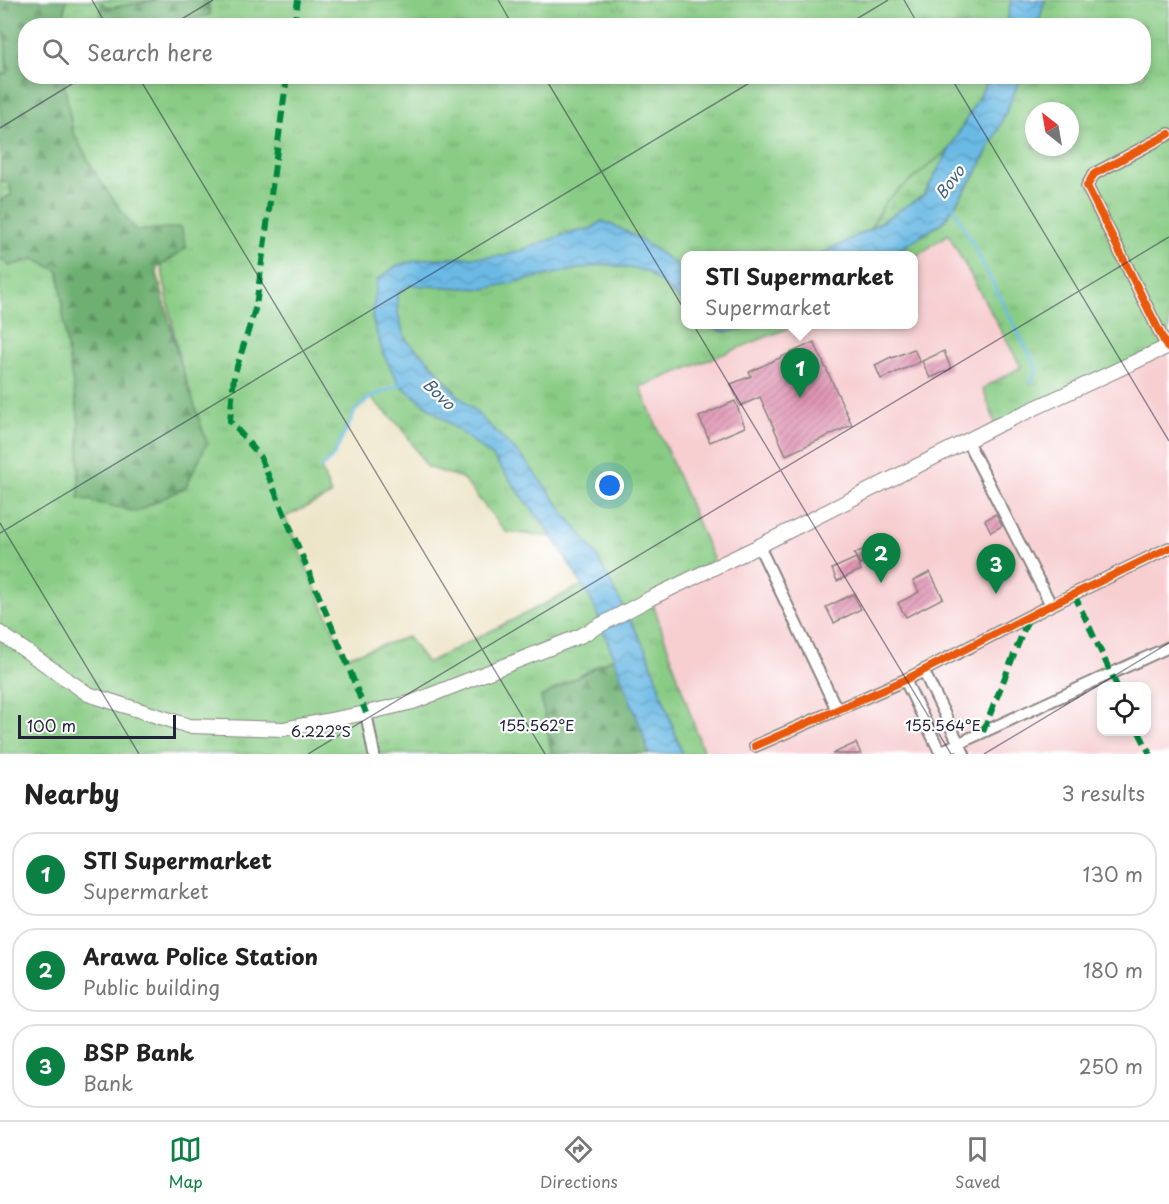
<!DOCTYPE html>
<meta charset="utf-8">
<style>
body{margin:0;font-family:"Playpen Sans",sans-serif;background:#f2f2f2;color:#222}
.controls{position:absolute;right:18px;bottom:18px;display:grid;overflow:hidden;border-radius:12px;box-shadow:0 3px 9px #0003}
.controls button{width:54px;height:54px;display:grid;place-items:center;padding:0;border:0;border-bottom:2px solid #e0e0e0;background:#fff;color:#222;font:30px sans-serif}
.compass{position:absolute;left:1025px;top:102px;width:54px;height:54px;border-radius:50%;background:#fff;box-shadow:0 3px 9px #0003;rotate:329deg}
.scale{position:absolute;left:18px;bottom:15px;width:158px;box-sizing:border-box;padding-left:6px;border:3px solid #22223b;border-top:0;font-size:16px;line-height:21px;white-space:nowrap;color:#22223b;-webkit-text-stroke:4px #fff;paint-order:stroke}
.you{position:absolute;left:610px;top:486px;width:21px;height:21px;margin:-15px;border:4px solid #fff;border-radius:50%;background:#1a73e8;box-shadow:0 0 0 9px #1a73e833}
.badge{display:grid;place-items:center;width:39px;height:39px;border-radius:50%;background:#0b8043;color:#fff;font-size:20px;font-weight:700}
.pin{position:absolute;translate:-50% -50px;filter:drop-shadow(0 2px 3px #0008)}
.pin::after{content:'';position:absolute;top:32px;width:21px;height:18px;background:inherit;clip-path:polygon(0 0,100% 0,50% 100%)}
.popup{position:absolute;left:681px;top:251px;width:237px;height:78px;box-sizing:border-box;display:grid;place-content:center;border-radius:12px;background:#fff;filter:drop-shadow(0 2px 4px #0005);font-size:20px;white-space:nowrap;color:#767676}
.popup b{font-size:22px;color:#222}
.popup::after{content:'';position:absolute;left:50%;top:100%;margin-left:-12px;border:12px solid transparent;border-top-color:#fff}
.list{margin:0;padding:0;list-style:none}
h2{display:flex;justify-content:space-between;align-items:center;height:78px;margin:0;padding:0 24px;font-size:26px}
h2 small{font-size:20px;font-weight:400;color:#767676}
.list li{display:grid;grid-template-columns:39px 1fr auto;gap:18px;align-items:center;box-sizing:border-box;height:84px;margin:0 12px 12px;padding:0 12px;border:2px solid #e0e0e0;border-radius:24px}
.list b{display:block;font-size:22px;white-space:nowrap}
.list p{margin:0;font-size:20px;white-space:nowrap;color:#767676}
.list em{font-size:20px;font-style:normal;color:#767676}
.icon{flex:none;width:33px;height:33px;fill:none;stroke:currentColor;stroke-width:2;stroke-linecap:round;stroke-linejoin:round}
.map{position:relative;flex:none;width:1169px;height:754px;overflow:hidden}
.search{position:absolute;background:#fff;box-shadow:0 3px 9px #0003;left:18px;right:18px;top:18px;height:66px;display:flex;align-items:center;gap:15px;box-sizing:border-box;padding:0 21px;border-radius:24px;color:#767676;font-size:22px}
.sheet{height:366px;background:#fff}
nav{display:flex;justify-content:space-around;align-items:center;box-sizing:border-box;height:84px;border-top:2px solid #e0e0e0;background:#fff;font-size:16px;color:#767676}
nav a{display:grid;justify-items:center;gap:3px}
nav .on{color:#0b8043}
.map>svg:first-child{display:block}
.built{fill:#f7cfd1;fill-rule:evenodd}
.grass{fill:url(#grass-tufts);stroke:#567760;stroke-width:1.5;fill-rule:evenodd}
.forest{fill:url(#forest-firs);stroke:#486956;stroke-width:1.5}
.wetland{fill:url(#wetland-marsh);stroke:#567760;stroke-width:1.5}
.water{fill:url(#water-waves);stroke:#466e90;stroke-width:1.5}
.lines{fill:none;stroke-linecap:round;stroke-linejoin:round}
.stream{stroke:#6abae5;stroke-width:3}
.building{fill:url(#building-hatch)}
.minor-casing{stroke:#888380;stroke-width:14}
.major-casing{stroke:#888380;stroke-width:16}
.minor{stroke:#fff;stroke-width:10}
.major{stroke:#fff;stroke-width:14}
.quiet{stroke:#00873e;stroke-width:6;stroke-dasharray:12 6;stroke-linecap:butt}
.cycleway-casing{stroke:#fff;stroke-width:11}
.cycleway{stroke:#e8590c;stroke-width:8}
.ticks{fill:none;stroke:#22223b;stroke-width:1.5;stroke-opacity:0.45}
.labels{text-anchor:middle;stroke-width:4.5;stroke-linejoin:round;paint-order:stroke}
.water-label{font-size:16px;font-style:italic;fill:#3f5f7f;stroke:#fff}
.ticks-label{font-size:15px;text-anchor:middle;fill:#22223b;stroke:#fff;stroke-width:4.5;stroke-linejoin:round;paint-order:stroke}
</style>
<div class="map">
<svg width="1169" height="754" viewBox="0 0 1169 754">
<defs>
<pattern id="grass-tufts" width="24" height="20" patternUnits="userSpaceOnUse" patternTransform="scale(1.5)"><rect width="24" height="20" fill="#89cc85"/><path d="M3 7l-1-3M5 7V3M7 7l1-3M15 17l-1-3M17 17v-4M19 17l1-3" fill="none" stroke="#76af74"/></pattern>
<pattern id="forest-firs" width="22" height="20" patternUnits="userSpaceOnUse" patternTransform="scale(1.5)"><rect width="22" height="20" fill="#6eb072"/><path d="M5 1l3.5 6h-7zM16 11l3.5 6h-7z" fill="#5a8f5f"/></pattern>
<pattern id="wetland-marsh" width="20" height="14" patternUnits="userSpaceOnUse" patternTransform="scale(1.5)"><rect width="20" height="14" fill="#89cc85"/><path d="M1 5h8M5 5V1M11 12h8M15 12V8" fill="none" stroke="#76af74"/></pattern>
<pattern id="water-waves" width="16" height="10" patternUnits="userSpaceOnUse" patternTransform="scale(1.5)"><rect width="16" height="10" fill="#6abae5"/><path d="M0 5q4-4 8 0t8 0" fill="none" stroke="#5797bb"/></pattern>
<pattern id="building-hatch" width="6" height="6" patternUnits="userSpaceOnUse" patternTransform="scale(1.5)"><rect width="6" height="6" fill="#e197b5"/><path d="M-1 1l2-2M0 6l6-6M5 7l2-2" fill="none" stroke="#b67b94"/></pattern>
</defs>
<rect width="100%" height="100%" fill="#fff"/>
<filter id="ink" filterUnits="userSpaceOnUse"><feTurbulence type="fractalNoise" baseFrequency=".0167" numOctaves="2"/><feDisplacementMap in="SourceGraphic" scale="12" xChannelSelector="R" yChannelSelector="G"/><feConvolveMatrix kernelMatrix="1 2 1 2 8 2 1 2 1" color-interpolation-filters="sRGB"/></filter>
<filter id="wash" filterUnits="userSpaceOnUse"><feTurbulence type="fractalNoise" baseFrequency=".008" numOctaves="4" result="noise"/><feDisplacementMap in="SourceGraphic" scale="24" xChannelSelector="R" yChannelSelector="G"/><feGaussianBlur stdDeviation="1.35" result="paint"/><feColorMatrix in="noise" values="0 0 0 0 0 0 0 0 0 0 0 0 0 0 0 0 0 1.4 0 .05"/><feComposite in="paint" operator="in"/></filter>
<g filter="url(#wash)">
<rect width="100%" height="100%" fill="#ede4c6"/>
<path class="built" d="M948,234L1021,367L1169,346V754H704L651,598L715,566L640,387L797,325L914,324V258ZM1102,686H1146V732H1102Z"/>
<path class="grass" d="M66,0H156L111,8L101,19L109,25L63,26Z
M208,0H1011L1007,26H157L210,15Z
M1045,0H1169V346L996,426L983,388L1021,367L948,234L914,258V255H891L943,222L975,175L997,132L1021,77L1144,76V26L1038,25ZM1034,111H1070V147H1034Z
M0,33H5L7,74H0Z
M63,77H990L949,149L887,200L870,229L819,255H686V272L658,252L602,221L591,229L566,234L505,256L425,259L398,265L377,280L400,385L493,457L553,537L506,532L462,478L427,467L403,429L371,398L356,410L334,455L321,468L331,495L285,517L345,657L408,637L427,663L582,585L593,603L614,657L541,697L552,754H0V258L10,265L34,258L59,271L66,341L79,421V497L207,443L179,359L161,265L186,248L181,227L136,231L98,178L73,132Z
M0,181L10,182L11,195L0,201Z
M605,264L647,271L686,305V324L708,325C728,339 735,328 753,325C767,322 783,325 797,325L640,387L716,566L651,598L704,754H682L648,654L454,390L428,360L405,339L398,314L397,294L410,285L557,273Z"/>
<path class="forest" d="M0,0H66L63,25L26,26V76L63,77L73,132L98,178L136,231L181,227L186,248L156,269L179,359L207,443L186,487L136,512L79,498V421L66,341L59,271L34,259L10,266L0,258V201L11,195L10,182L0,181V74L7,73L5,33H0Z
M156,0H208L210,15L157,26L109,25L101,19V3L111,8Z
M614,657L642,731L649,754H552L541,697Z"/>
<path class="wetland" d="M949,149L924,195L870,229L887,200Z"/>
<path class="water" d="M1011,0H1045L1038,25H1007Z
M990,77H1021L997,132L975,175L943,222L891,255H819L870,229L924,195Z
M602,221C632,231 661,254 686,272V305L647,271L605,264L557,273L484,289L410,285L397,294L398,314L405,339L428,360L454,391L525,460L595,553L648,654L682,754H649L642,731L593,603L553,537L493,457L400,385L384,356L372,318L377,280L398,265L425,259L505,256L566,234L591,229Z
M708,325H753C736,330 725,336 708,325Z"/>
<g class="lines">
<path class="stream" d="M952,204L1037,369L1031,382
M321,468L334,455L356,410L371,397L401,384"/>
</g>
<g id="blocks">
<path class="building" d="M814,342L852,425L786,455L760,397L740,406L731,384L751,376L749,372Z
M914,349L920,362L881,379L875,365L891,357L892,358Z
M944,351L951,369L930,378L922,361Z
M735,401L745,427L710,442L699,417Z
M996,514L1002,526L991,532L985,520Z
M882,540L887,551L860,564L854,554Z
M856,558L861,570L837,581L832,569Z
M930,572L943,598L906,617L898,603L919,592L913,581Z
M853,594L861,609L834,623L826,607Z
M856,743L861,754H832Z"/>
</g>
</g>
<g filter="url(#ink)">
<use href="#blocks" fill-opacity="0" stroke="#888380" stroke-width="1.5"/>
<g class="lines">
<g class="minor-casing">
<path id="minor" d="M1167,347L1087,186L1094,174L1169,134
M967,441L1051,605
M759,546L837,710
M923,670L964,754
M905,680L941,754
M366,713L374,754
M755,746L905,680L1051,605L1169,548
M940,752L1169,647"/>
</g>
<g class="major-casing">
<path id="major" d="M0,633L88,694L189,726L283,729L366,713L413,702L580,636L651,598L759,546L996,426L1169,346"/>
</g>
<use href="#minor" class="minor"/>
<use href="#major" class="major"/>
<path class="quiet" d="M294,26L298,0
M287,76L256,306L234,376L230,421L260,456L345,658L366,713
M1074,594L1117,686
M983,732L1029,617
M1139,732L1150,754"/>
<g class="cycleway-casing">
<path id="cycleway" d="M1167,347L1087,186L1094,174L1169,134
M755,746L905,680L1051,605L1169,548"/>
</g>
<use href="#cycleway" class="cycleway"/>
</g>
</g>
<path class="ticks" d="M92,0L107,26M498,0L513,26M904,0L919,26M170,26L213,0M845,26L888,0M138,76L545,754M544,76L951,754M950,76L1169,441M0,128L85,76M0,523L139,754M0,533L761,76M308,754L1169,237M984,754L1169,643"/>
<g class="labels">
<g class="water-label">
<text transform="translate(950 182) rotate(-53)" y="6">Bovo</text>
<text transform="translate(439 394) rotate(44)" y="6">Bovo</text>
</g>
</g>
<g class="ticks-label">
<text x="537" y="731">155.562°E</text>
<text x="943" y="731">155.564°E</text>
<text x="321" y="737">6.222°S</text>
</g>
</svg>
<div class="controls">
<button><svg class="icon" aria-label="locate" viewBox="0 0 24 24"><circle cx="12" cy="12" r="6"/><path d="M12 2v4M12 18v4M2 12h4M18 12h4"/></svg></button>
</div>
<svg class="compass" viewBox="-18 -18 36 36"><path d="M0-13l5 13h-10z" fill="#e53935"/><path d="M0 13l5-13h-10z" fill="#767676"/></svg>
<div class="scale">100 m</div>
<div class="you"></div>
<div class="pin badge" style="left:800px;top:398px">1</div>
<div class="popup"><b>STI Supermarket</b>Supermarket</div>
<div class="pin badge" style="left:881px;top:583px">2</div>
<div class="pin badge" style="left:996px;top:594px">3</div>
<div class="search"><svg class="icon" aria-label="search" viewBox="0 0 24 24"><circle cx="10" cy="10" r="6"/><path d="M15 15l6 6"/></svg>Search here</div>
</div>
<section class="sheet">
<h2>Nearby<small>3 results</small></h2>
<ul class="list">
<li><span class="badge">1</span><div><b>STI Supermarket</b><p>Supermarket</p></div><em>130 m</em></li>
<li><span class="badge">2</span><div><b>Arawa Police Station</b><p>Public building</p></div><em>180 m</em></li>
<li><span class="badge">3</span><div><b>BSP Bank</b><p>Bank</p></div><em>250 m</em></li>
</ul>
</section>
<nav>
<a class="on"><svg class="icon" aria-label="map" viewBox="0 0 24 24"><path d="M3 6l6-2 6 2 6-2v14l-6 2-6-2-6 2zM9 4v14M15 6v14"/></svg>Map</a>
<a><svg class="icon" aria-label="directions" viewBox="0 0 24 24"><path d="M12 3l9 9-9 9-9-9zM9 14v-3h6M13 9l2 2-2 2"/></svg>Directions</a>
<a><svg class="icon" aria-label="saved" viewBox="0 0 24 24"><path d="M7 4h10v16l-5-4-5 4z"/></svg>Saved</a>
</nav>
